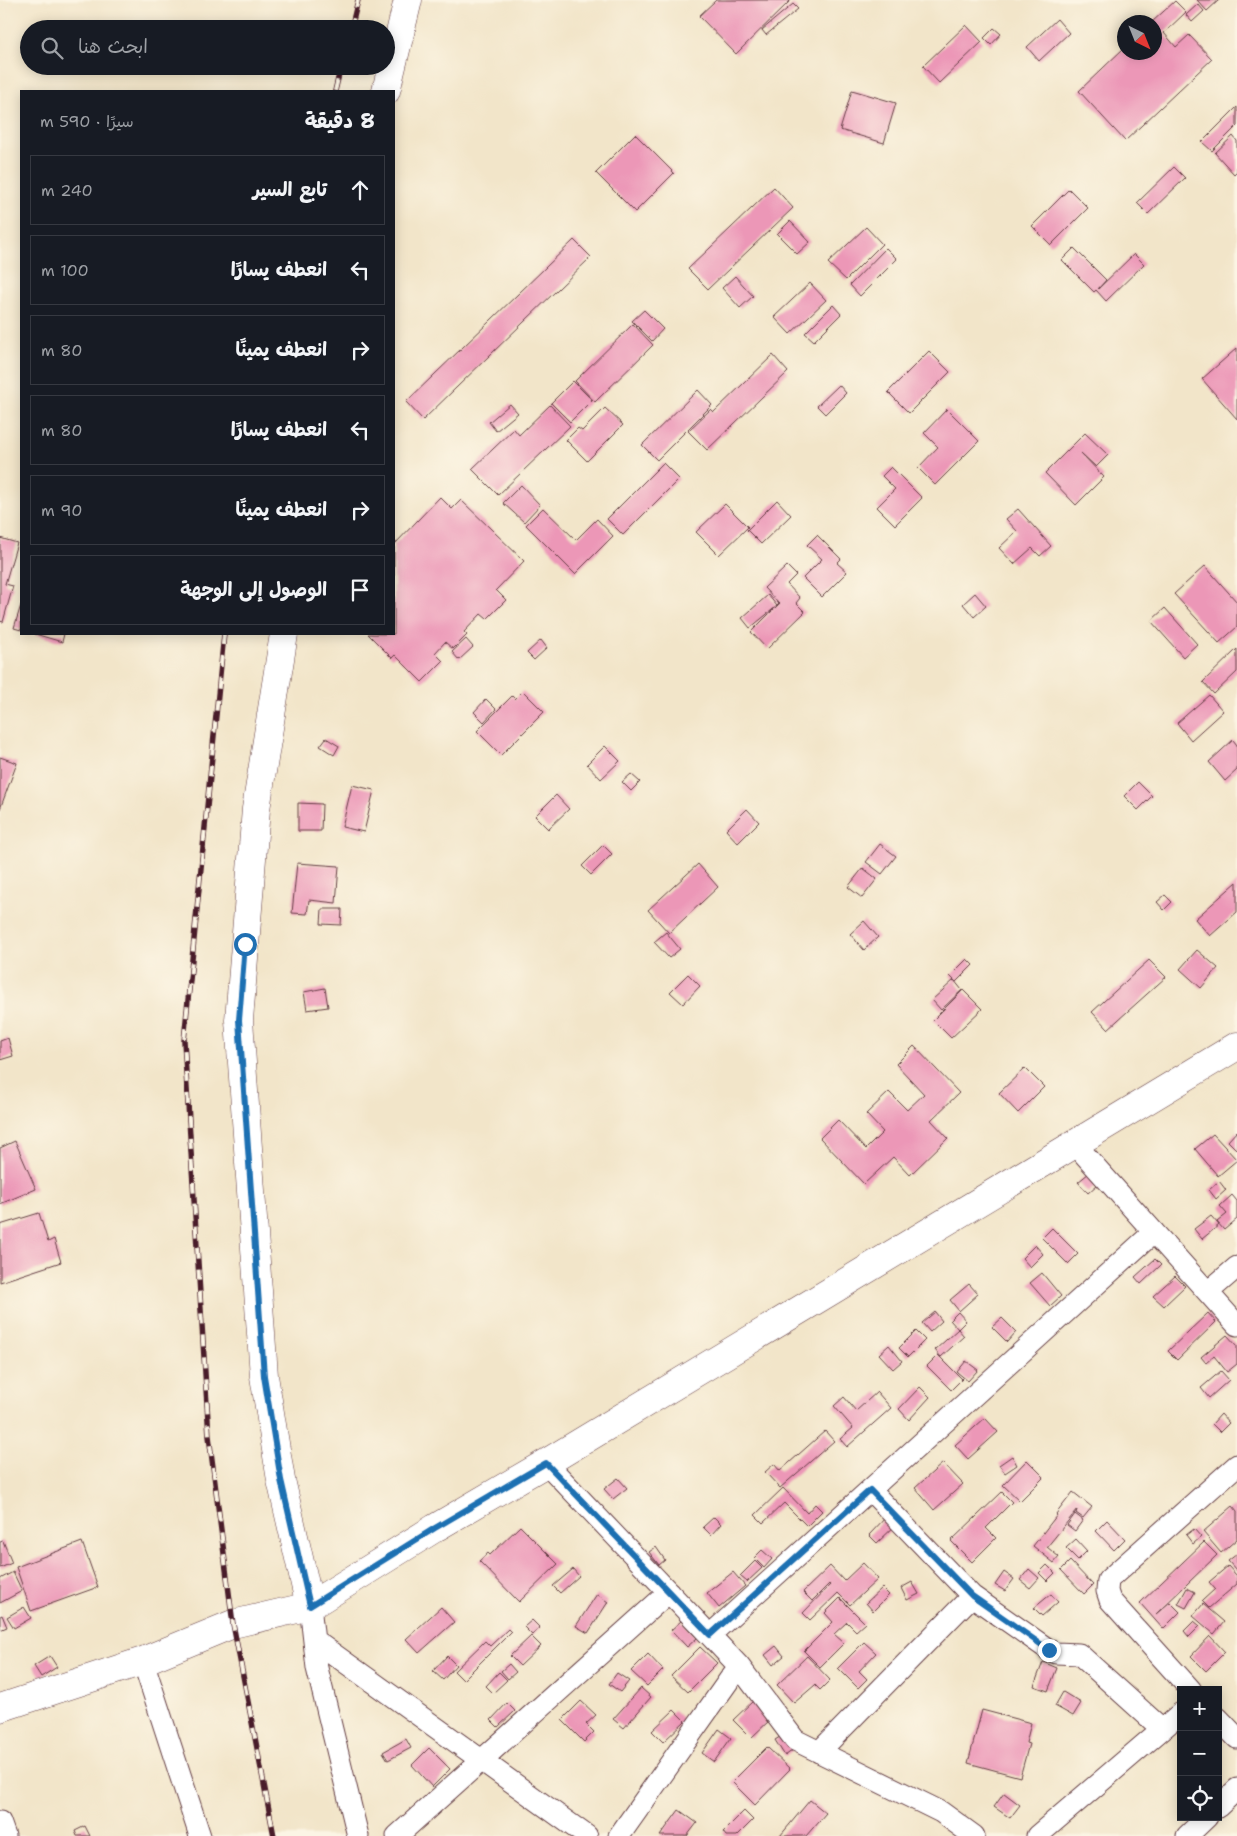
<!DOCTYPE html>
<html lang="ar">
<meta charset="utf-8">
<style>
body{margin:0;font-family:"Shantell Sans","Playpen Sans Arabic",sans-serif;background:#242831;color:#f1f3f6;direction:rtl}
.controls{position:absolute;right:15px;bottom:15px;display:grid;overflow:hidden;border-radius:0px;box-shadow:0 2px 12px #0003}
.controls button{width:45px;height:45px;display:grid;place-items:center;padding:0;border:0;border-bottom:1px solid #363941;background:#171b24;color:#f1f3f6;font:25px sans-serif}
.compass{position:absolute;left:1117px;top:15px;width:45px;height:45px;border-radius:50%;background:#171b24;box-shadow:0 2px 12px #0003;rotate:137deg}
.stop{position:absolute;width:15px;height:15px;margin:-11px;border:4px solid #1f6fb2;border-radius:50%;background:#fff}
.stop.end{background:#1f6fb2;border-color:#fff;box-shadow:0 1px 5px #0008}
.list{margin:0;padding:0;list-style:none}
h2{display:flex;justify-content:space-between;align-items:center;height:65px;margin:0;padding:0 20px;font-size:21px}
h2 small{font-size:16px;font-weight:400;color:#9ea1a6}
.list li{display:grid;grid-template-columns:32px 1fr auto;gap:15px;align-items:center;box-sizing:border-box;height:70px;margin:0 10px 10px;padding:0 10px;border:1px solid #363941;border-radius:0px}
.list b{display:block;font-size:19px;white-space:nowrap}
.list em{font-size:16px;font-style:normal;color:#9ea1a6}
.icon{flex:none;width:28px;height:28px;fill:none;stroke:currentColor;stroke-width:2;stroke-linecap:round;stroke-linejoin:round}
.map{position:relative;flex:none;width:1237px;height:1836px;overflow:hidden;direction:ltr}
.search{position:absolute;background:#171b24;box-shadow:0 2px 12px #0003;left:20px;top:20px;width:375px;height:55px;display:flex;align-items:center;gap:12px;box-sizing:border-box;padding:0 18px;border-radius:28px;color:#9ea1a6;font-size:19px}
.panel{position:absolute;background:#171b24;box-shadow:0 2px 12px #0003;left:20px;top:90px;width:375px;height:545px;border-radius:0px;direction:rtl}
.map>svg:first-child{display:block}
.building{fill:#ec97b7}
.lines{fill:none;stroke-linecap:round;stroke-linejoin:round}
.minor-casing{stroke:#633d43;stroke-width:23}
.major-casing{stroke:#633d43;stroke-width:29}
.minor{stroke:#fff;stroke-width:21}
.major{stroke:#fff;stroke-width:28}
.rail-casing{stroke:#4a1f2b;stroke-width:5.5}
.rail{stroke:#fcf5e5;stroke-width:4;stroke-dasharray:11;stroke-linecap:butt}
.route{stroke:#1f6fb2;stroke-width:6}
</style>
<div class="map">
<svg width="1237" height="1836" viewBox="0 0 1237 1836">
<rect width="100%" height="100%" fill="#fcf5e5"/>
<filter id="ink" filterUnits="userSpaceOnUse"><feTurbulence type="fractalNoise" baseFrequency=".02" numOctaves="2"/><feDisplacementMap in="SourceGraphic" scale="10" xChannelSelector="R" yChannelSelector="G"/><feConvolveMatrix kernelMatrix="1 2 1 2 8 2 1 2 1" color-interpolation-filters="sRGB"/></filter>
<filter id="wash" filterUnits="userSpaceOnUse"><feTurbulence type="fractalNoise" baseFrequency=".0096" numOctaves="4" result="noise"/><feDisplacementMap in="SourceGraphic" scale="20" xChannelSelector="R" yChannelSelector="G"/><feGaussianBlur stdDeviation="1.12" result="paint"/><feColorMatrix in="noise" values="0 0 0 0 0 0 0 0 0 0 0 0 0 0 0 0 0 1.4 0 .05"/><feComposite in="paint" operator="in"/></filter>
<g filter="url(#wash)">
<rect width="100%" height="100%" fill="#f2e5c9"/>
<g id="blocks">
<path class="building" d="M716,0H791L736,54L699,16Z
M1197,0H1219L1207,11Z
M1175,1L1186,12L1164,33L1176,47L1189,35L1212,59L1125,141L1079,91L1124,48V52H1154V22H1152Z
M793,4L798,9L766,35L762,30Z
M1198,4L1204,11L1192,22L1186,15Z
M1057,19L1069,33L1039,61L1027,47Z
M966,25L982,42L939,83L923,66Z
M994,28L1001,34L991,45L984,38Z
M852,90L896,103L884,143L840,130Z
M1237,107V126L1212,151L1202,142Z
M635,134L674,173L635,212L596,173Z
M1233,136L1237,141V171L1234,174L1215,153Z
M1174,167L1185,178L1148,214L1137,203Z
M774,187L793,208L708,289L688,269Z
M1069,189L1088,208L1051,245L1032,226Z
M790,221L810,242L797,254L777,234Z
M866,227L882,244L846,280L828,263Z
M574,240L591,257L423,420L406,402Z
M886,248L897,259L860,296L850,285Z
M1074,248L1106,280L1098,289L1134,254L1144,264L1106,301L1096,290L1094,292L1062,260Z
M735,276L753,296L740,308L722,288Z
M810,283L826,300L790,334L774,317Z
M833,305L841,314L814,341L805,333Z
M644,310L663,329L652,341L632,321Z
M633,324L653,345L595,402L575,381Z
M1237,348V419L1202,379Z
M929,351L950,372L909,413L888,392Z
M773,355L788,372L707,450L688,431L711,409L714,412Z
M573,381L592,400L570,422L551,403Z
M839,385L846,393L825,414L817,406Z
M698,390L712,405L657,460L642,445Z
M510,404L518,413L496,431L489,422Z
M550,405L570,426L498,495L472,469L514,429L519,435Z
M605,408L623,425L587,461L566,440L578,428L582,431Z
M947,409L979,441L935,485L918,468L938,447L924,433Z
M1085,433L1108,455L1096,467L1081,453L1104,477L1076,505L1045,473Z
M663,463L679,479L623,535L607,519Z
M891,467L922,498L895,525L877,507L895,489L882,476Z
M521,485L540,505L524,522L503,503Z
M440,497L452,509L461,500L524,561L496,590L506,600L487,619L481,614L464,632L467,635L453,649L445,642L435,653L443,661L422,682L395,655L392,658L368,634H394V545Z
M777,500L791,515L761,544L747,530Z
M725,504L748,527L719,555L696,532Z
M543,508L576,540L597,519L613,536L575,574L526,525Z
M1018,509L1051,546L1040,556L1032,548L1014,564L999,548L1017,531L1006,519Z
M817,535L841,559L837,563L847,572L822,597L803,578L822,559L807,545Z
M0,538L17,543L5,584L13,586L3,622L0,621Z
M787,566L796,575L787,584L800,598L796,603L805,612L767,649L751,632L780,603L779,604L764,588Z
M1205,566L1237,602V627L1219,643L1174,594Z
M975,593L986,606L974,617L963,604Z
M768,595L777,606L750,628L742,618Z
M21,605V630L14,628Z
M1165,608L1197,644L1183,657L1151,621Z
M35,634H64L62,642Z
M466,639L473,647L459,660L452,652Z
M541,640L547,648L534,660L527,653Z
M1237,649V672L1214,694L1203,682Z
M523,691L544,712L501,755L477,731L512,696L515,699Z
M1209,695L1223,711L1191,740L1177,723Z
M486,699L496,709L484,722L474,712Z
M326,738L339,746L334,755L320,746Z
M1233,740L1237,745V770L1225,781L1209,762Z
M605,746L620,761L601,779L587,764Z
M0,757L17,763L0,809Z
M631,774L640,782L631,791L622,782Z
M1138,782L1152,796L1138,810L1124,796Z
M352,785L374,790L364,832L342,827Z
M556,795L569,809L548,829L535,816Z
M298,803L322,804L321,831H298Z
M747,809L759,822L738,843L726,830Z
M880,844L896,856L882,874L866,862Z
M603,845L612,854L591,875L582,866Z
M297,863L339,866L336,903L309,900L307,914L292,913Z
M698,864L718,887L669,933L648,910Z
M863,868L877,879L862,898L848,887Z
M1237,882V912L1210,936L1195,919Z
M1165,895L1172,902L1164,910L1157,902Z
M322,909H342L341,925L321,924Z
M864,921L878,937L864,950L850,934Z
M666,932L680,949L669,958L654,942Z
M1197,950L1218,968L1201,988L1180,969Z
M967,959L973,965L956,982L950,976Z
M1149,960L1166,977L1108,1029L1092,1012Z
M688,974L700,986L683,1004L670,992Z
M954,980L962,990L941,1010L932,1000Z
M325,988L328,1007L307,1010L304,992Z
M963,990L982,1009L951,1038L933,1020Z
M8,1038L13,1056L0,1060V1041Z
M914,1046L959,1093L931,1120L948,1138L910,1175L893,1157L864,1184L820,1138L838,1120L866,1149L883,1132L866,1114L889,1092L907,1110L924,1094L896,1064Z
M1025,1068L1044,1087L1018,1113L999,1093Z
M1237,1131V1150L1228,1141Z
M1213,1134L1237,1160L1218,1176L1195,1149Z
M15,1141L36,1189L0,1204V1148Z
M1089,1173L1098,1184L1088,1193L1078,1182Z
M1219,1181L1226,1190L1216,1199L1209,1190Z
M1232,1195L1237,1201V1219L1224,1230L1217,1222L1227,1214L1220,1206Z
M39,1213L48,1242L54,1239L61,1262L0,1282V1225Z
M1211,1216L1219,1225L1202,1239L1194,1229Z
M1052,1228L1078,1254L1068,1264L1042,1238Z
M1035,1245L1043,1254L1030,1267L1022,1258Z
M1155,1259L1161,1265L1141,1284L1135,1277Z
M1042,1273L1061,1296L1050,1306L1030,1283Z
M1175,1276L1185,1286L1164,1306L1153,1296Z
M969,1284L978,1294L959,1311L950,1300Z
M935,1312L942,1321L930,1332L922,1323Z
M958,1312L966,1321L958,1329L950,1320Z
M1208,1313L1216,1322L1177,1360L1168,1351Z
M1002,1318L1016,1332L1007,1342L992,1327Z
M958,1329L964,1336L941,1357L935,1350Z
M916,1331L925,1340L908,1357L899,1348Z
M1227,1335L1237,1346V1364L1227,1372L1214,1356L1206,1363L1201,1357Z
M889,1345L902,1361L893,1369L879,1354Z
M938,1355L962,1379L951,1390L927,1366Z
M966,1361L978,1370L968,1381L957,1372Z
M1221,1371L1229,1380L1209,1398L1201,1388Z
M920,1387L930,1397L909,1420L899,1409Z
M877,1392L891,1408L847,1447L840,1439L853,1428L834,1406L844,1397L856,1411Z
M1221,1414L1229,1423L1220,1432L1212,1424Z
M985,1418L998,1432L968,1459L955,1445Z
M825,1431L834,1441L780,1488L765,1472L774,1464L780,1471Z
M1012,1456L1017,1465L1005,1473L999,1465Z
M1027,1460L1044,1477L1020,1501L1003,1485Z
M943,1463L963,1484L934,1510L915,1488Z
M618,1478L627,1488L613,1499L604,1489Z
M783,1488L807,1513L815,1504L822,1511L807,1526L784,1503L763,1523L755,1515Z
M1002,1492L1012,1502L986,1528L996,1538L972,1562L951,1541Z
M1073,1492L1092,1507L1083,1518L1076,1513L1077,1510L1047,1547L1059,1557L1054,1563L1033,1546L1057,1515L1056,1514Z
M1233,1506L1237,1511V1539L1221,1553L1203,1532Z
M1075,1514L1083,1520L1075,1531L1067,1525Z
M888,1515L897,1524L877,1543L869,1535Z
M714,1517L721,1524L711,1535L703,1527Z
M1107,1520L1125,1539L1114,1550L1096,1531Z
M520,1526L558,1564L519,1602L479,1561L488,1553L490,1555Z
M1194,1529L1201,1537L1193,1544L1186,1535Z
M1076,1539L1087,1551L1078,1560L1066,1548Z
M3,1541L12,1563L0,1568V1542Z
M82,1542L98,1587L31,1611L16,1567Z
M1204,1542L1217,1555L1156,1614L1170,1602L1180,1612L1163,1629L1140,1603Z
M656,1547L665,1560L659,1565L649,1552Z
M762,1550L772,1559L764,1568L754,1558Z
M1237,1554V1571L1228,1561Z
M755,1561L762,1568L747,1582L740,1576Z
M1070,1561L1093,1585L1084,1594L1061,1570Z
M863,1563L878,1579L850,1605L838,1593L810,1620L803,1613L830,1585L829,1584L812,1601L803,1592L830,1566L844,1581Z
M1047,1565L1055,1573L1047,1581L1039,1573Z
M1228,1566L1237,1576V1584L1209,1608L1202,1601L1215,1589L1209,1582Z
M573,1569L579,1576L560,1593L553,1586Z
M1029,1569L1039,1578L1030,1588L1020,1580Z
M13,1572L22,1591L0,1603V1579Z
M733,1572L745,1586L719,1608L707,1593Z
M1004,1572L1014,1579L1005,1591L995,1585Z
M912,1582L919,1594L907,1600L901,1588Z
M882,1588L889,1595L873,1611L866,1603Z
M1187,1588L1195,1592L1186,1608L1178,1604Z
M597,1594L608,1602L588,1633L576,1626Z
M1051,1594L1058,1602L1042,1616L1034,1608Z
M840,1598L865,1623L856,1631L847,1622L834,1634L844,1643L820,1667L804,1651L833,1622L825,1613Z
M1203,1604L1224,1622L1214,1634L1193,1616Z
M24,1607L31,1618L14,1628L7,1617Z
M441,1607L454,1622L419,1653L406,1639Z
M2,1615L7,1627L0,1630V1616Z
M532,1620L540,1628L532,1635L524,1627Z
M681,1621L697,1638L687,1647L671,1630Z
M1194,1621L1200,1626L1189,1637L1184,1631Z
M508,1629L511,1632L463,1680L454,1671L485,1641L490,1646Z
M531,1636L541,1646L520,1666L510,1656Z
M1210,1636L1225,1652L1206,1671L1191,1656Z
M864,1642L876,1653L859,1671L867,1679L858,1688L838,1668Z
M776,1646L784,1656L773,1665L765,1655Z
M700,1647L717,1663L688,1692L671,1676Z
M648,1654L663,1670L647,1686L631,1671Z
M50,1656L57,1667L41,1677L34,1666Z
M447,1656L456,1665L443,1680L433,1671Z
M807,1656L830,1680L820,1690L815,1685L794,1703L777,1685Z
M1043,1662L1057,1668L1048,1691L1034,1686Z
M509,1664L516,1672L508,1679L501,1671Z
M499,1672L507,1680L493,1693L486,1686Z
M617,1673L629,1681L620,1692L609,1684Z
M641,1688L651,1697L624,1728L613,1719Z
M1063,1692L1081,1703L1073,1716L1055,1706Z
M581,1701L596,1715L586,1724L594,1732L584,1742L562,1720Z
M753,1701L771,1719L751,1738L733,1720Z
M507,1703L515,1711L498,1727L491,1720Z
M674,1710L685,1721L663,1742L652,1731Z
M982,1710L1031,1723L1026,1743L1029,1744L1020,1777L968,1763Z
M719,1729L731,1738L714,1762L702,1753Z
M783,1735L793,1750L785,1756L775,1740Z
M406,1739L411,1748L388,1760L383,1752Z
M767,1747L790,1769L755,1805L732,1782Z
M429,1748L450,1769L432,1787L412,1765Z
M1004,1793L1020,1805L1010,1818L994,1807Z
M810,1800L826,1813L806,1836H780Z
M679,1810L697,1823L687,1836H660Z
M744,1811L753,1820L737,1836H726L723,1832Z
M85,1826L90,1836H77L75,1831Z"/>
</g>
</g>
<g filter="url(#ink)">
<use href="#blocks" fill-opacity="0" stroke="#633d43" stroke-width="1"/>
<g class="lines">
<g class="minor-casing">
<path id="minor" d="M1075,1144L1237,1325
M1208,1292L1237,1267
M546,1463L739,1666L795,1740L941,1812L974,1836
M972,1596L1049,1650L1056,1653L1079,1654L1162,1729
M310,1606L317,1668L358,1836
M710,1635L1154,1232
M314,1640L587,1836
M143,1661L200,1836
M1191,1690L1110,1600L1107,1591L1108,1580L1237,1465
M1218,1718L1237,1738
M819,1752L972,1596L870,1490
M1218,1807L1237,1789
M0,1822L5,1836
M397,1836L669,1592
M619,1836L739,1666
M1037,1836L1181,1713
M1187,1836L1207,1817"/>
</g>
<g class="major-casing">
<path id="major" d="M386,91L408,0
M284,634L256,809L239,1020L264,1376L281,1480L310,1606
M0,1708L143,1661L233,1624L310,1606L435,1528L546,1463L1237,1046"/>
</g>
<use href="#minor" class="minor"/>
<use href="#major" class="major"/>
<g class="rail-casing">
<path id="rail" d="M351,29L358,0
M335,91L341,66
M224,634L184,1041L209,1436L233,1624L274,1836"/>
</g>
<use href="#rail" class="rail"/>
</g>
</g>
<g class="lines" filter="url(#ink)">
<path class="route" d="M245,944L239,1020L264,1376L281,1480L310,1606L435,1528L546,1463L710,1635L870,1490L972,1596L1049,1650"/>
</g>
</svg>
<div class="controls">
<button>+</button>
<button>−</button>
<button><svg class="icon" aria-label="locate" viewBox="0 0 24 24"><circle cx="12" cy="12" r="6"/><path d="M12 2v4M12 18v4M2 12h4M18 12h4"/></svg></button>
</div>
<svg class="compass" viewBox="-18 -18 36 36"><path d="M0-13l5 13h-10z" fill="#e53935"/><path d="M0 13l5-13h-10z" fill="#9ea1a6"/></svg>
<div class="stop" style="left:245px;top:944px"></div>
<div class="stop end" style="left:1049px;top:1650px"></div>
<div class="search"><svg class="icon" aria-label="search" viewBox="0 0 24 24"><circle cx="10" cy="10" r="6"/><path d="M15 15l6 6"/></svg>ابحث هنا</div>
<section class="panel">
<h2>8 دقيقة<small>سيرًا · 590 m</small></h2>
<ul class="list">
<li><svg class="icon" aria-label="ahead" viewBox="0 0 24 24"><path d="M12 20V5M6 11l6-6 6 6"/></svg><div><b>تابع السير</b></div><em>240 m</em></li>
<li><svg class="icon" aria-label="left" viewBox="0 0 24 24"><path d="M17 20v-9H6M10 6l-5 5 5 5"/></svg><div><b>انعطف يسارًا</b></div><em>100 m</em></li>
<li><svg class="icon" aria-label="right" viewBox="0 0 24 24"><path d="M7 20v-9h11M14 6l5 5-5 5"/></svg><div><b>انعطف يمينًا</b></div><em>80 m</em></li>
<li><svg class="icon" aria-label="left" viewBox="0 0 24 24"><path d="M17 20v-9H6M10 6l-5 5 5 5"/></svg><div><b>انعطف يسارًا</b></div><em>80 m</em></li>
<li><svg class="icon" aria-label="right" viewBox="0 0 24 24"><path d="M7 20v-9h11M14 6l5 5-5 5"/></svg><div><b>انعطف يمينًا</b></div><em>90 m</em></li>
<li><svg class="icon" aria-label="arrive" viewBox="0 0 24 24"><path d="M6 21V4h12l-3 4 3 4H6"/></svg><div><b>الوصول إلى الوجهة</b></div></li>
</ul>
</section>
</div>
